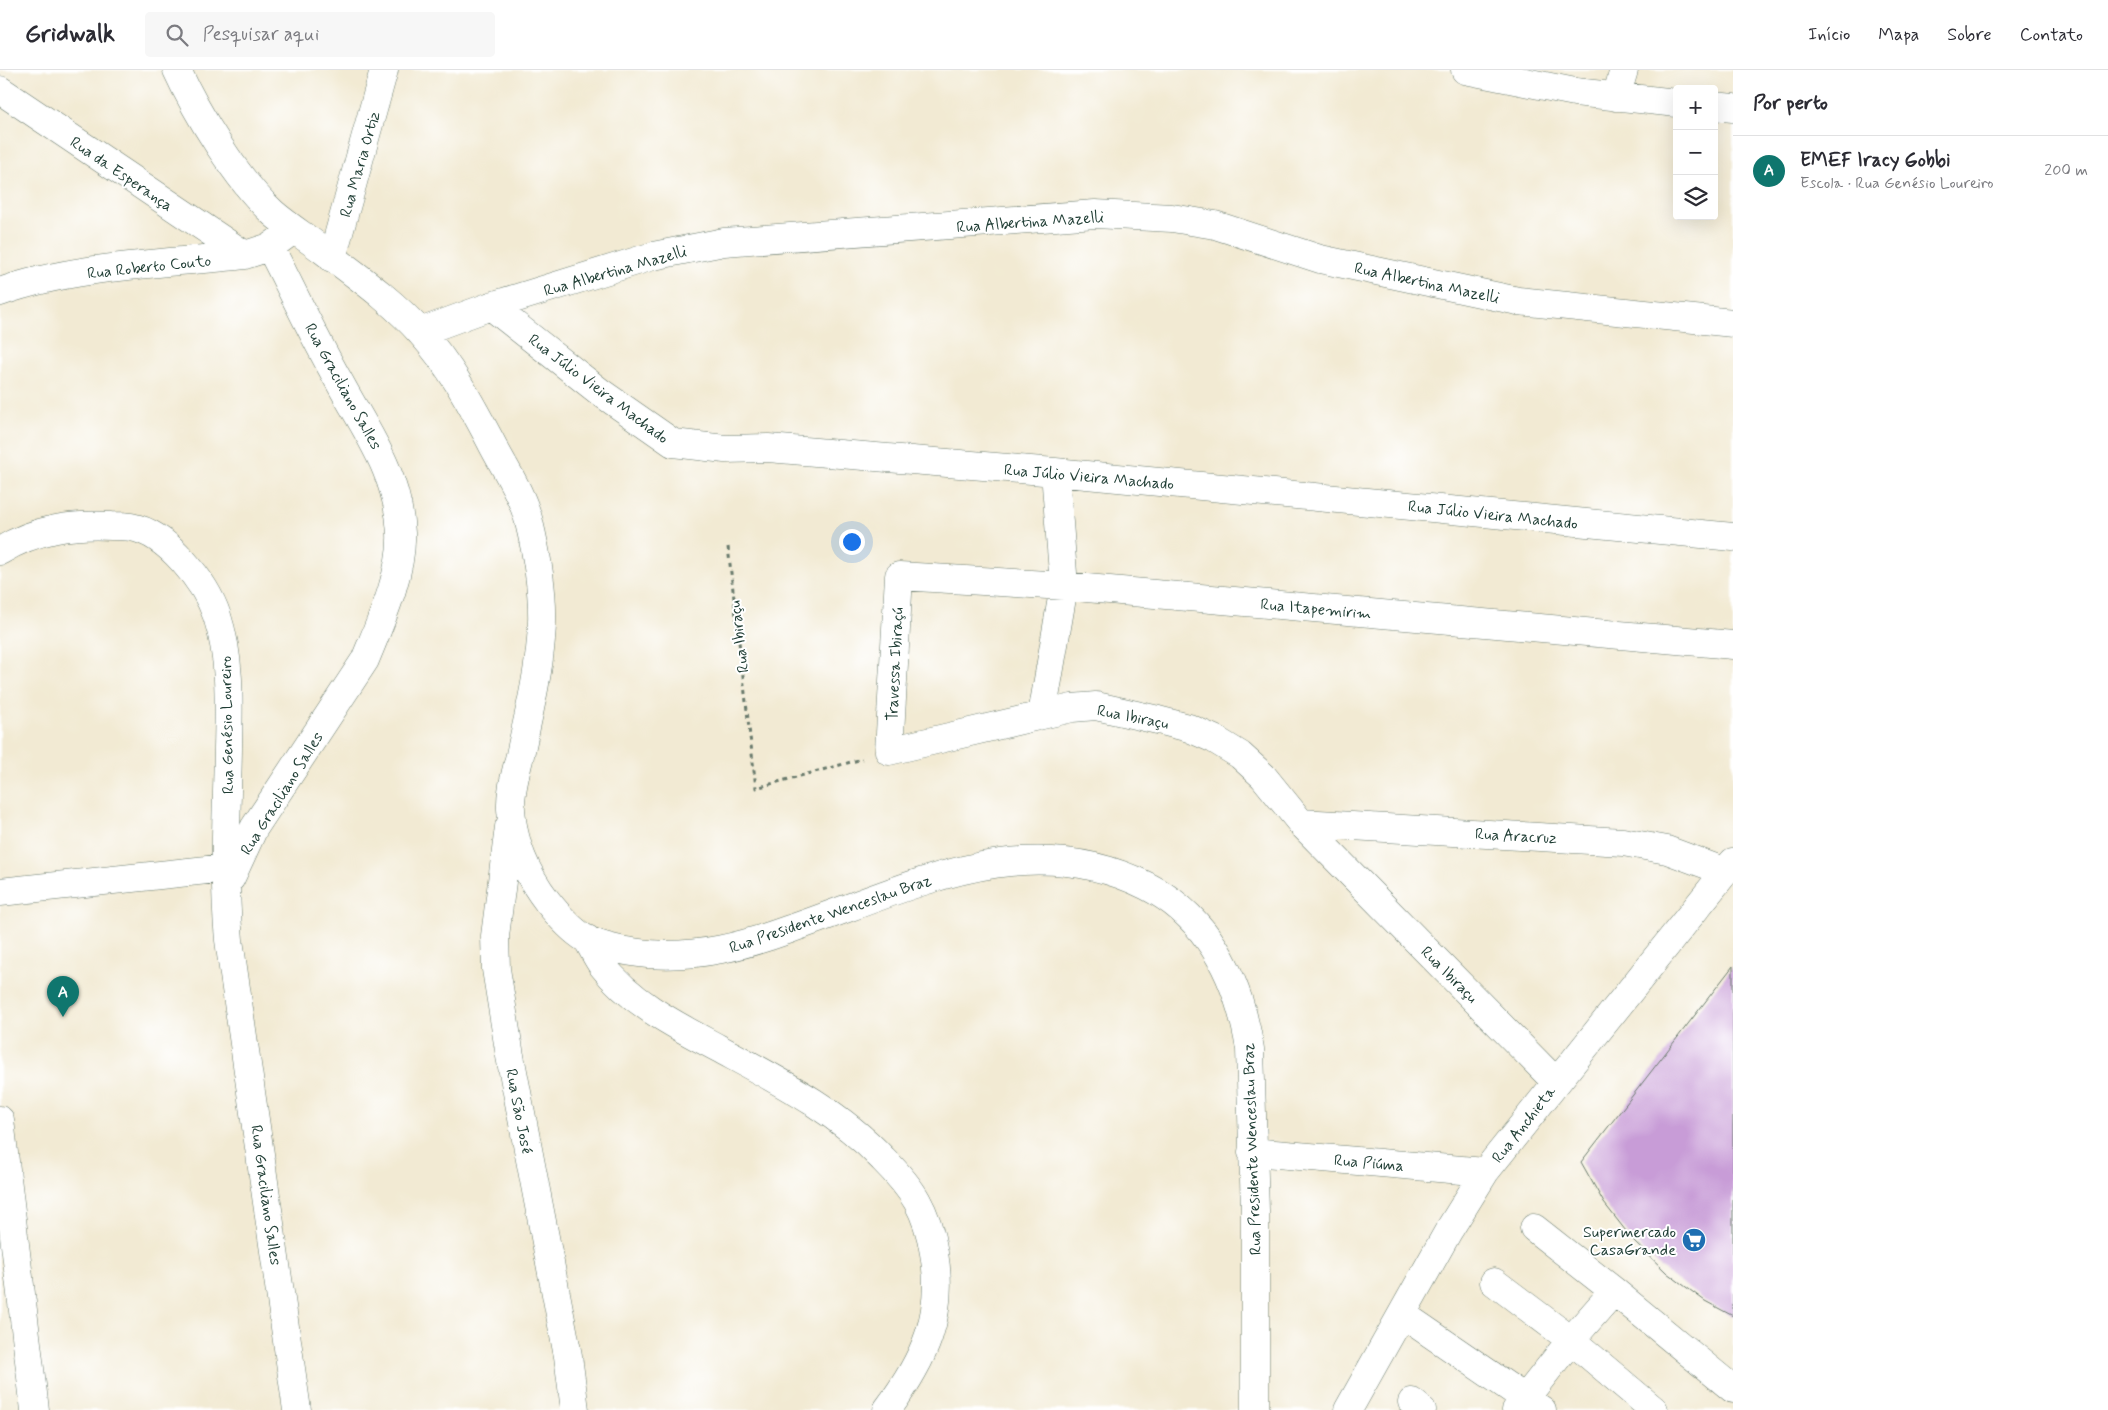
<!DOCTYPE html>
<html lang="pt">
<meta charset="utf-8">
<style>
body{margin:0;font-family:Mynerve,sans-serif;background:#f7f7f7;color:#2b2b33}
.controls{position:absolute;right:15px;top:15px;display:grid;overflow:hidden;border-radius:5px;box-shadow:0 5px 20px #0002}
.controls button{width:45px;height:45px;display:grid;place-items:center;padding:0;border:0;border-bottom:1px solid #e1e1e2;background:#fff;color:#2b2b33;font:25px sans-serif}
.you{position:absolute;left:851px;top:471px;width:18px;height:18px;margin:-12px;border:4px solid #fff;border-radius:50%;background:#1a73e8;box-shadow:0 0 0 8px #1a73e833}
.badge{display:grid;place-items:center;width:32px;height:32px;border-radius:50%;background:#0f766e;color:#fff;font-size:16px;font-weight:700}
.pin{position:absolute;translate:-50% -41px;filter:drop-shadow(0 1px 2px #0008)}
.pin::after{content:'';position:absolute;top:26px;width:18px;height:15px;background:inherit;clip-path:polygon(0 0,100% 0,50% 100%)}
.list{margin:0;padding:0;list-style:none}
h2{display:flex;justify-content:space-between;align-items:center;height:65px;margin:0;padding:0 20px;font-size:21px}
h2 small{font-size:16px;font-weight:400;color:#7c7c81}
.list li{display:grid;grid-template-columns:32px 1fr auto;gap:15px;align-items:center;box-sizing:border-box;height:70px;padding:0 20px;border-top:1px solid #e1e1e2}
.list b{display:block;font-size:19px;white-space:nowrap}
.list p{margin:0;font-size:16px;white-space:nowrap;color:#7c7c81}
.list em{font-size:16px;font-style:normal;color:#7c7c81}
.icon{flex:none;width:28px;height:28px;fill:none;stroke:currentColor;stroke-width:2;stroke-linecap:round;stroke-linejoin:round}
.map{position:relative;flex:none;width:1733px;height:1340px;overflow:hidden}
header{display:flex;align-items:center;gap:30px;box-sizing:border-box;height:70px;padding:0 25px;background:#fff;border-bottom:1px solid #e1e1e2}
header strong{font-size:24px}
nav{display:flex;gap:28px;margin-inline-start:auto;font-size:18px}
.search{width:350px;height:45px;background:#f7f7f7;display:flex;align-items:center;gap:12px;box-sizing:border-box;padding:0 18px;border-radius:5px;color:#7c7c81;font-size:19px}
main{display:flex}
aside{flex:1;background:#fff}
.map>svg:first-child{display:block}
.building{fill:#c89cd7}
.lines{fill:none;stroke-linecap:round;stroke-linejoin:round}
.minor-casing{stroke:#697a6c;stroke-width:29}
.path{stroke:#697a6c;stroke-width:3;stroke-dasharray:4 4;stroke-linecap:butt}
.minor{stroke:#fff;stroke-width:28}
.labels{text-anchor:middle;stroke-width:4;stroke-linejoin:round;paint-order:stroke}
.street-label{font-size:16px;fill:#1f3d34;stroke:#fff}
.poi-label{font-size:16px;fill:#1f3d34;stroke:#fff;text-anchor:end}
</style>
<header>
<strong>Gridwalk</strong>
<div class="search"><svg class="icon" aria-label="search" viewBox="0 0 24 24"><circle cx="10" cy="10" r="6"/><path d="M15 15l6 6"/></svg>Pesquisar aqui</div>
<nav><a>Início</a><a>Mapa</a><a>Sobre</a><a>Contato</a></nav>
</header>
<main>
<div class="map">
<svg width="1733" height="1340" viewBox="0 0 1733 1340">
<rect width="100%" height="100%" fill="#fff"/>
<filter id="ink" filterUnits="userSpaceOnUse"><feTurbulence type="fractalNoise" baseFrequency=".02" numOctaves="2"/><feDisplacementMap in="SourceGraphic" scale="10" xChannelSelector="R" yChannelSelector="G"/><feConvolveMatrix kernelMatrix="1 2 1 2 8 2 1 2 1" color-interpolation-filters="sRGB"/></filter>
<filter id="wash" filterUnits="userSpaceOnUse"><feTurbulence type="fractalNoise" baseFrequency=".0096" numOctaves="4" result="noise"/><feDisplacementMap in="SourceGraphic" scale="20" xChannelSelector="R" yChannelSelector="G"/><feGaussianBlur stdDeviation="1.12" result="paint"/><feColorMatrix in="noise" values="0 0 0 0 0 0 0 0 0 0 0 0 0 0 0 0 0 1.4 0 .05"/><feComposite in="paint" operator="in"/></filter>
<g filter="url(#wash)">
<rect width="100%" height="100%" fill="#f2ead3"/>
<g id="blocks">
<path class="building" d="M1733,896V1246L1705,1231L1667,1203L1633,1170L1604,1133L1581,1092Z"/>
</g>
</g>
<g filter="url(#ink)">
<use href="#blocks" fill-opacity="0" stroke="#697a6c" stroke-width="1"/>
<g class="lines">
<g class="minor-casing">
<path id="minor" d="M177,0C197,44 237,110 273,143C289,157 307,168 324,181C357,206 394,232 421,263C450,295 470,332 490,370C503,396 522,423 529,452C538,489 545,531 541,569C538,608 528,647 520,685C516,702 510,722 511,739C513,773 527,805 547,831C558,845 571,860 586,869C604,878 628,882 648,884C698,888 743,876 790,859C908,819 1024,754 1147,816C1211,849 1239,911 1250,979L1255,1141V1340
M1465,0L1575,22L1677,33
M0,20L245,185
M1616,27L1624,0
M1714,36L1733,38
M332,188L384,0
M0,222C76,195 164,194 245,185L270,177L285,166
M491,236L600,322L673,373L725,379L768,378L1055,402L1733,467
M420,262L491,236L653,186L724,172L1095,144L1172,148L1215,155L1320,189L1518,231L1733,253
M0,481C35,459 71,454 112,456C118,456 125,456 131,457C167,463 206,513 217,546C231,589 229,634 228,678C227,742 223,806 229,870L297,1340
M1042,645L1064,516L1055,402
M1301,753L1623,772L1667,780L1726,802
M509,757L495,866L496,899L510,986L568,1286L575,1340
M231,808L254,758L365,590C380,553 403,503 401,463C398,403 367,363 340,313C315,269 293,222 270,177
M0,822L226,798
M587,869C592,877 596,887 602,895C631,933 677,956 718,978C777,1010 837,1040 883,1089C913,1119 927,1140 934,1183C945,1246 924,1290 887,1340
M1556,1012L1301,753L1263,706L1240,685L1214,669L1189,658L1158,650L1096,636L1072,638L889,681L899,506L1064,516L1733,575
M0,1050L35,1340
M1252,1082L1485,1102
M1534,1158L1614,1221
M1494,1212L1571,1270L1654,1340
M1402,1244L1542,1340
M1412,1332L1422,1340
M1348,1340L1449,1160L1485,1102L1733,792
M1516,1340L1571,1270L1614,1221L1733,1319"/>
</g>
<path class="path" d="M728,477L756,718L862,689"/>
<use href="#minor" class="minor"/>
</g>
</g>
<defs>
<g id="supermarket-disc" transform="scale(1.25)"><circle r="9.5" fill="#1f6fb2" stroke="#fff"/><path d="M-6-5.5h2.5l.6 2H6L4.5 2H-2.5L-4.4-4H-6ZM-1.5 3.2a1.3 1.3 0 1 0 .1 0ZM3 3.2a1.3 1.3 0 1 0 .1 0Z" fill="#fff"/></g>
</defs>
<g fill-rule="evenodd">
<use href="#supermarket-disc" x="1694" y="1170"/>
</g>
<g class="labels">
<g class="street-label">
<text transform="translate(359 94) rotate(-74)" y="6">Rua Maria Ortiz</text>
<text transform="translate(122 103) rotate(34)" y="6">Rua da Esperança</text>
<text transform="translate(1030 151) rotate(-4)" y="6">Rua Albertina Mazelli</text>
<text transform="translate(149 196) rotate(-6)" y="6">Rua Roberto Couto</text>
<text transform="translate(615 200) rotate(-16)" y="6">Rua Albertina Mazelli</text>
<text transform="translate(1427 212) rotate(12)" y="6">Rua Albertina Mazelli</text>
<text transform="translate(344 316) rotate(61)" y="6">Rua Graciliano Salles</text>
<text transform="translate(599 318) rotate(37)" y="6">Rua Júlio Vieira Machado</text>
<text transform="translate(1089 406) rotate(5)" y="6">Rua Júlio Vieira Machado</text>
<text transform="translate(1493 444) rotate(6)" y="6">Rua Júlio Vieira Machado</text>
<text transform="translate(1316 538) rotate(5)" y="6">Rua Itapemirim</text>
<text transform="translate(738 567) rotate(-97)" y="6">Rua Ibiraçu</text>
<text transform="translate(894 594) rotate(-87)" y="6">Travessa Ibiraçú</text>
<text transform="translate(1133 646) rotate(11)" y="6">Rua Ibiraçu</text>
<text transform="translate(226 655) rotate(-91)" y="6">Rua Genésio Loureiro</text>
<text transform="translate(281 723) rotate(-58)" y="6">Rua Graciliano Salles</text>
<text transform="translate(1516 765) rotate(3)" y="6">Rua Aracruz</text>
<text transform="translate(830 843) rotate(-19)" y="6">Rua Presidente Wenceslau Braz</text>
<text transform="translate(1450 904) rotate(45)" y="6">Rua Ibiraçu</text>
<text transform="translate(520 1041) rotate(79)" y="6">Rua São José</text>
<text transform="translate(1523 1054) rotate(-52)" y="6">Rua Anchieta</text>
<text transform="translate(1251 1079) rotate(-92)" y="6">Rua Presidente Wenceslau Braz</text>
<text transform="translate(1369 1092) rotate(5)" y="6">Rua Piúma</text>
<text transform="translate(267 1125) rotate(82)" y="6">Rua Graciliano Salles</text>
</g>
<g class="poi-label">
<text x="1676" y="1167">Supermercado<tspan x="1676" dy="18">CasaGrande</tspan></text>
</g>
</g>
</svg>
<div class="controls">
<button>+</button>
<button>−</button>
<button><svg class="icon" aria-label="layers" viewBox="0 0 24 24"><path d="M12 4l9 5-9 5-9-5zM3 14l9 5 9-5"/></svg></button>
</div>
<div class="you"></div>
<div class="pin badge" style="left:63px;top:947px">A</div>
</div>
<aside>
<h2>Por perto<small></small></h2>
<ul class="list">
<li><span class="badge">A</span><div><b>EMEF Iracy Gobbi</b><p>Escola · Rua Genésio Loureiro</p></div><em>200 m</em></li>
</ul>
</aside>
</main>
